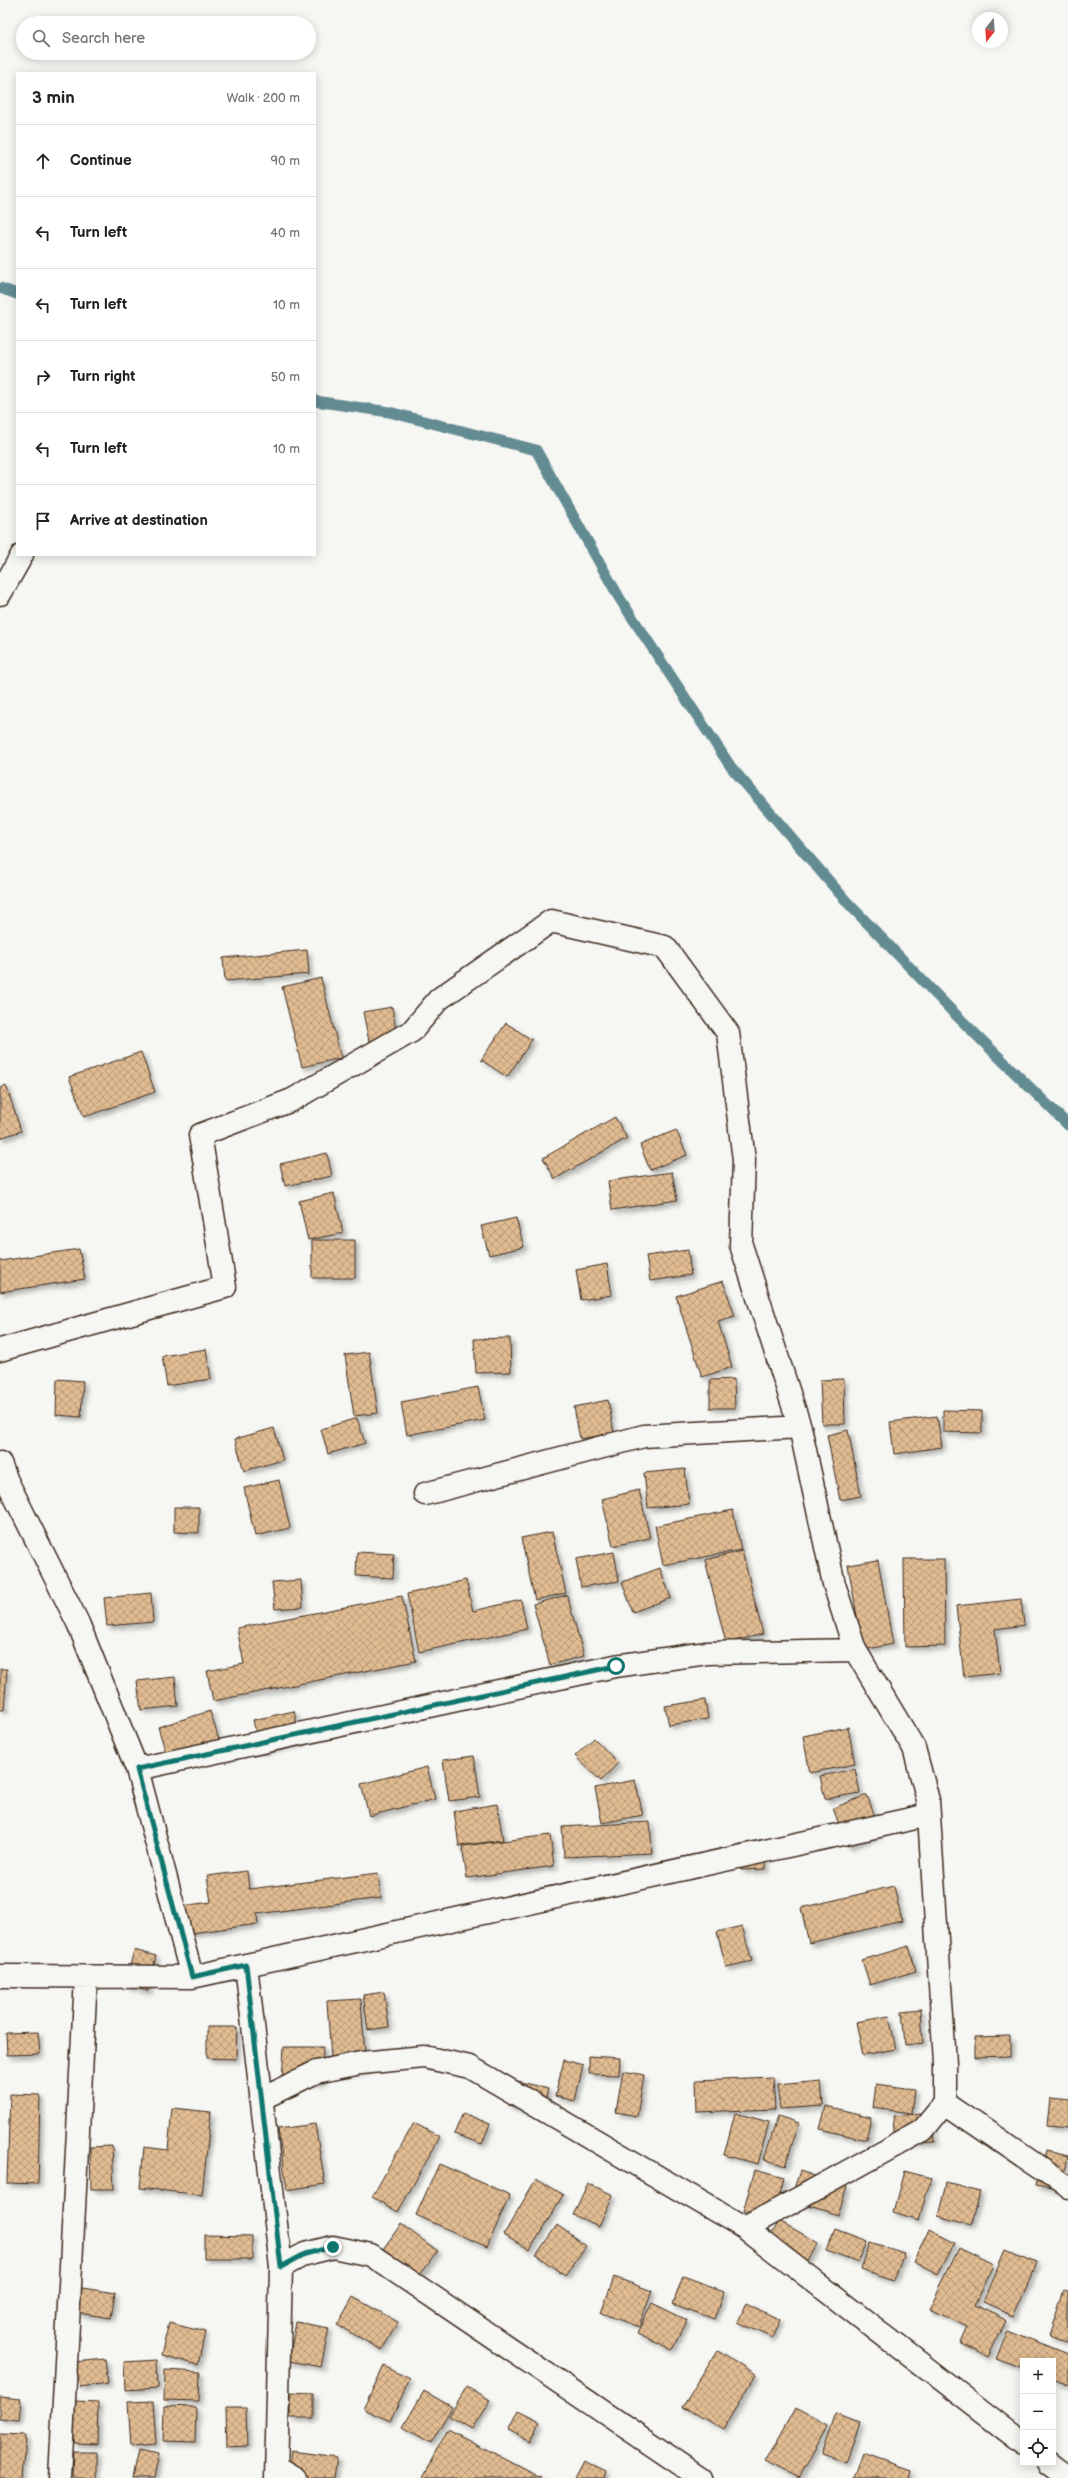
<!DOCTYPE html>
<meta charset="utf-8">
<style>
body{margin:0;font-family:"Balsamiq Sans",sans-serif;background:#f6f6f6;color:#222}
.controls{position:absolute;right:12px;bottom:12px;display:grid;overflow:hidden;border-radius:0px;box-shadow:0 2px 10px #0003}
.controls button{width:36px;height:36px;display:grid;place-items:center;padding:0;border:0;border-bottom:1px solid #e0e0e0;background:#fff;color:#222;font:20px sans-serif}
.compass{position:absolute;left:972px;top:12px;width:36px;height:36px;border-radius:50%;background:#fff;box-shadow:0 2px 10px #0003;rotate:197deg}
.stop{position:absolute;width:12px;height:12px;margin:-9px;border:3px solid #0f766e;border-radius:50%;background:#fff}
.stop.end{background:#0f766e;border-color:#fff;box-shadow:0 1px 4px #0008}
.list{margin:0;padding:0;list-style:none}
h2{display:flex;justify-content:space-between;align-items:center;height:52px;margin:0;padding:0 16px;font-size:17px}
h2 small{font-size:13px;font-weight:400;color:#767676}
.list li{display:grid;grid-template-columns:26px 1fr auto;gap:12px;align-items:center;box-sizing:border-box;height:72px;padding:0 16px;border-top:1px solid #e0e0e0}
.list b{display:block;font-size:15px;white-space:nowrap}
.list em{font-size:13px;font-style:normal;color:#767676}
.icon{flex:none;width:22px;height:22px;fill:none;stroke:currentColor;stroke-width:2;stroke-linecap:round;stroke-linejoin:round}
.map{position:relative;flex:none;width:1068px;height:2478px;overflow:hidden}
.search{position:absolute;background:#fff;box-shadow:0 2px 10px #0003;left:16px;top:16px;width:300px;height:44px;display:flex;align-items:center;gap:10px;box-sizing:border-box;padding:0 14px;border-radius:22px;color:#767676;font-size:15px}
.panel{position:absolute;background:#fff;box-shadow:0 2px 10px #0003;left:16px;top:72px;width:300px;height:484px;border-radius:0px}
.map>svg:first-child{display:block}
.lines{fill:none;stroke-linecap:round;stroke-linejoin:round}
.stream{stroke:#648c92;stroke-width:11}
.building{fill:url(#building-cross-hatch);stroke:#3b2a1e;filter:url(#shadow)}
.street-casing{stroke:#3b2a1e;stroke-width:25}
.street{stroke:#f6f6f2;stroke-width:22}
.route{stroke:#0f766e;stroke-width:5}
</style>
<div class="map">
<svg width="1068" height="2478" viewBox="0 0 1068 2478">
<defs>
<pattern id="building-cross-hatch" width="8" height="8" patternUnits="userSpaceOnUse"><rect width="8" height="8" fill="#e1bc92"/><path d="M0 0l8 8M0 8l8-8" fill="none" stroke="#b89977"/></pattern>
<filter id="shadow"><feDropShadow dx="3.5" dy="3.5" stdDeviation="2" flood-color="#0004"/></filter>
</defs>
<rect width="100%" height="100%" fill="#f6f6f2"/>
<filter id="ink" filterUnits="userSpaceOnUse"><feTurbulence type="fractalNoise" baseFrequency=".025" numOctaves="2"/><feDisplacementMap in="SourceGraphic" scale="8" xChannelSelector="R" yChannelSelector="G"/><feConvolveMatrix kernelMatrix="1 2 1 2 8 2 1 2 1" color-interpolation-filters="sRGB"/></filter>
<g filter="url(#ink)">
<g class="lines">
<path class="stream" d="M0,288L17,294
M315,401L389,412L536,450L620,599L731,767L847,902L950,1009L1068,1125"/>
</g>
<path class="building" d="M307,950L309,974L225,981L223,958Z
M321,978L341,1058L302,1067L282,987Z
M392,1007L397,1036L369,1041L363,1012Z
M506,1023L532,1040L507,1077L481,1060Z
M141,1052L155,1092L84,1117L69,1077Z
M6,1085L21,1131L0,1138V1088Z
M615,1117L627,1138L555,1179L543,1158Z
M676,1130L687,1155L650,1170L640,1145Z
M327,1153L332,1176L285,1186L280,1164Z
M672,1172L677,1200L612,1210L608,1181Z
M334,1193L343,1233L308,1240L299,1201Z
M516,1218L524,1247L489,1255L481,1226Z
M312,1240H355V1278H312Z
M79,1249L85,1279L0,1292V1261Z
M688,1250L691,1275L650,1281L646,1256Z
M607,1264L612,1295L581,1300L576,1270Z
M723,1281L735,1316L718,1321L732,1367L702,1377L676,1296Z
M510,1338L511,1372L476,1373L474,1339Z
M206,1349L211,1379L167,1386L162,1356Z
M369,1352L378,1413L354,1416L345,1355Z
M57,1379L83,1381L81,1417L56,1415Z
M734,1379L735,1408H710V1380Z
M844,1379L845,1424H822L820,1380Z
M478,1387L485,1420L407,1435L401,1402Z
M608,1400L614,1433L580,1439L574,1407Z
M943,1410L982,1411V1433L943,1432Z
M937,1416L942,1447L894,1454L890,1422Z
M357,1418L365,1443L328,1454L321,1429Z
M274,1428L283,1460L244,1471L235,1439Z
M848,1430L861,1496L840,1500L827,1435Z
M685,1469L689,1504L648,1508L644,1473Z
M279,1480L290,1528L255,1536L244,1488Z
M639,1490L650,1538L613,1546L602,1499Z
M174,1507H199V1533L174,1532Z
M733,1510L741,1550L663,1565L655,1526Z
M552,1532L566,1593L535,1600L521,1538Z
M742,1551L763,1634L726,1643L705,1560Z
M357,1552L394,1554L393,1578L356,1576Z
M614,1552L619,1581L581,1587L576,1559Z
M904,1559H944L945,1646L905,1647Z
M878,1560L893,1644L863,1650L848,1565Z
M660,1568L671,1598L633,1612L622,1582Z
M301,1580L303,1607L275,1609L272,1582Z
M466,1580L473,1611L521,1600L527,1629L419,1652L407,1594Z
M151,1593L153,1622L107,1626L104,1598Z
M567,1595L584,1656L550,1665L533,1604Z
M402,1596L416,1661L213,1701L207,1671L244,1664L237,1628Z
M1021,1599L1024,1625L995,1629L1000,1673L964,1677L956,1606Z
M0,1669H7L4,1710H0Z
M175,1677L178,1706L141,1710L137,1681Z
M705,1700L708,1719L669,1725L665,1706Z
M210,1711L219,1740L167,1756L158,1727Z
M294,1711L301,1742L260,1751L253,1720Z
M848,1727L855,1764L810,1773L803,1736Z
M594,1738L618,1763L601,1781L575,1756Z
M474,1756L480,1797L449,1801L443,1760Z
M427,1767L435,1799L369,1816L361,1784Z
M855,1769L860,1793L825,1799L820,1776Z
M635,1780L643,1815L602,1823L595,1788Z
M867,1795L881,1833L847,1846L833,1808Z
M497,1804L503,1840L459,1846L454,1811Z
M650,1822L652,1853L564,1857L562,1827Z
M550,1835L554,1866L467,1878L462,1846Z
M740,1844H766V1869L741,1870Z
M247,1871L249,1889L378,1873L381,1898L257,1914L258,1924L184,1934L181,1906L211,1902L207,1876Z
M894,1886L902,1921L809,1943L801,1908Z
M742,1926L752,1961L726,1967L717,1932Z
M909,1946L916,1971L870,1985L862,1960Z
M134,1950L156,1956L148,1991L125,1986Z
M384,1992L389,2027L368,2030L363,1995Z
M361,1999L366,2071L332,2073L327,2001Z
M921,2009L923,2043L905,2045L902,2011Z
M889,2016L896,2049L863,2055L856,2022Z
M207,2027H237L236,2059L207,2058Z
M38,2032L40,2054L7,2055L6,2033Z
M1010,2036V2056L975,2057V2037Z
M284,2047H323L322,2082L282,2080Z
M589,2056L620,2058L619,2075L589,2074Z
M564,2060L583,2065L575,2101L555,2096Z
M623,2071L644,2075L637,2116L616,2112Z
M773,2077L775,2109L697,2112L696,2080Z
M514,2080L548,2089L542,2114L508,2105Z
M821,2081L823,2106L780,2109L777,2085Z
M876,2084L914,2089L911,2113L873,2108Z
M10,2094L40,2095L38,2184L7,2183Z
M1049,2097L1068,2099V2128L1046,2126Z
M826,2106L871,2117L866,2140L820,2129Z
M172,2108L211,2112L202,2195L140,2188L144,2147L168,2150Z
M463,2113L490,2124L482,2144L454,2134Z
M735,2113L769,2122L758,2164L724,2155Z
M932,2113L935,2142L895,2145L893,2116Z
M778,2116L799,2123L785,2166L764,2159Z
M414,2123L440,2137L398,2212L372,2197Z
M315,2124L325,2184L287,2190L278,2129Z
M112,2146L114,2189H91L90,2147Z
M1045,2150L1068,2155L1061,2192L1037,2187Z
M439,2164L510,2195L487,2247L416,2215Z
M755,2170L784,2178L774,2219L743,2211Z
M800,2171L847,2187L838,2215L790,2200Z
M904,2171L931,2178L919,2220L893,2212Z
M536,2179L563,2195L530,2250L504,2234Z
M588,2183L613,2195L599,2226L573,2215Z
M946,2184L980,2192L972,2225L938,2216Z
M779,2221L819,2243L804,2271L764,2249Z
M401,2224L438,2251L420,2275L383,2249Z
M557,2225L586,2246L565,2276L536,2255Z
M835,2229L867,2241L858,2263L826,2251Z
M929,2230L954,2243L938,2274L913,2261Z
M204,2235L252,2236V2259H204Z
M870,2242L904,2253L894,2281L861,2270Z
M959,2248L994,2265L975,2305L1006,2320L988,2357L960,2343L967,2327L929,2309Z
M1006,2250L1036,2263L1013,2316L983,2303Z
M683,2276L724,2291L714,2319L673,2304Z
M614,2277L652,2291L639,2327L601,2313Z
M82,2288L115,2293L111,2318L78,2313Z
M1064,2291L1068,2293V2333L1065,2341L1049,2335Z
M353,2297L398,2322L382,2350L337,2325Z
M652,2303L687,2320L672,2350L637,2334Z
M746,2303L780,2320L772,2338L738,2322Z
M296,2322L329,2328L321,2367L289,2361Z
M169,2323L205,2332L198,2365L161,2355Z
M1008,2329L1068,2353V2387L1053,2381V2361H1023V2369L996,2359Z
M718,2350L756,2375L723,2430L683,2406Z
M105,2359L108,2383L80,2387L76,2362Z
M157,2360L158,2388L125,2390L124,2362Z
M384,2366L410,2379L390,2421L363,2409Z
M165,2370L200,2372L199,2401L164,2400Z
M467,2386L490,2400L472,2429L449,2416Z
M424,2391L452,2407L431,2443L403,2427Z
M290,2393L314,2394V2418H290Z
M0,2397L21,2399L19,2421L0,2419Z
M75,2401L98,2402L97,2444L74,2443Z
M153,2401L156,2444L131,2446L128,2402Z
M164,2406L196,2407L195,2442L163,2441Z
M226,2408H246L247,2446L227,2447Z
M795,2409L828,2427L799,2478L766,2461Z
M518,2410L540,2421L531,2441L508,2430Z
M836,2414L859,2423L845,2462L822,2454Z
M448,2429L541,2478H422Z
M0,2434L26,2435L23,2478H0Z
M138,2450L159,2454L154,2478H132Z
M291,2451L337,2457L334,2478H288Z
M74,2452H97V2478H73Z
M863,2453L911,2470L909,2478H854Z
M583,2461L606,2472L604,2478H574Z"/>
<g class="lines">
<g class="street-casing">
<path id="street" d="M0,594L22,555
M0,1350L225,1287L200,1135L292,1100L412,1031L439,999L551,921L665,947L728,1033L744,1160L741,1245L800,1427L834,1584L855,1650L914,1748L928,1800L945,2063V2103L923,2130L745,2228
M0,1463L7,1481L78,1623L137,1769L192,1977
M425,1494L644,1436L800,1427
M137,1769L615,1666L707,1653L855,1650
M246,1965L281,2267L276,2478
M0,1976L192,1977L929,1815
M261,2099L316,2072L361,2063L424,2057L470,2067L745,2228L1023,2443
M945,2103L1068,2187
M281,2267L305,2254L333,2247L371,2255L701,2478
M1048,2463L1068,2478
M277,2467L296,2478
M60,2478L86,1977"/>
</g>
<use href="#street" class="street"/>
</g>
</g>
<g class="lines" filter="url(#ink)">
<path class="route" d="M333,2247L305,2254L281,2267L246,1965L192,1977L137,1769L616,1666"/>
</g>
</svg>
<div class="controls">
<button>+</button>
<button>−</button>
<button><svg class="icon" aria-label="locate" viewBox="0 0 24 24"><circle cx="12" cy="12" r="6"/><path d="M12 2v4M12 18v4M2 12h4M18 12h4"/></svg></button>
</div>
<svg class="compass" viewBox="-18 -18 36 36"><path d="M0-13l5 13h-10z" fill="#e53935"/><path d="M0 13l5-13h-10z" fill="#767676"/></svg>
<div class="stop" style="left:616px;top:1666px"></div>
<div class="stop end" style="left:333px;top:2247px"></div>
<div class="search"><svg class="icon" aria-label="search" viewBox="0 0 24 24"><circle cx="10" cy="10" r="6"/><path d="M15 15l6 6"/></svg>Search here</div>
<section class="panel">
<h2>3 min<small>Walk · 200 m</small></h2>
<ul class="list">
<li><svg class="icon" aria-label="ahead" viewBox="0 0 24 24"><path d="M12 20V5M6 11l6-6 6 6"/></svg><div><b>Continue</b></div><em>90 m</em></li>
<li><svg class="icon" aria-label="left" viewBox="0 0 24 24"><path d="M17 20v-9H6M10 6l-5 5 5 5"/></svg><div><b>Turn left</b></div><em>40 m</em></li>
<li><svg class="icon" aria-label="left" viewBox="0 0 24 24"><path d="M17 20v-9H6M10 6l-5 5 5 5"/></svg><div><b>Turn left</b></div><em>10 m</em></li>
<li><svg class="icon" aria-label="right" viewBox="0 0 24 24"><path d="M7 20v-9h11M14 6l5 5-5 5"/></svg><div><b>Turn right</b></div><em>50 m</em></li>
<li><svg class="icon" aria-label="left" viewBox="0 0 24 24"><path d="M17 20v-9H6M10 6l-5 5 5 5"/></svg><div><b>Turn left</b></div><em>10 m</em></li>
<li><svg class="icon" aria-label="arrive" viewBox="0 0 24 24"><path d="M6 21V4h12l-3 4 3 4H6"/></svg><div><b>Arrive at destination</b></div></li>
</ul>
</section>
</div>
